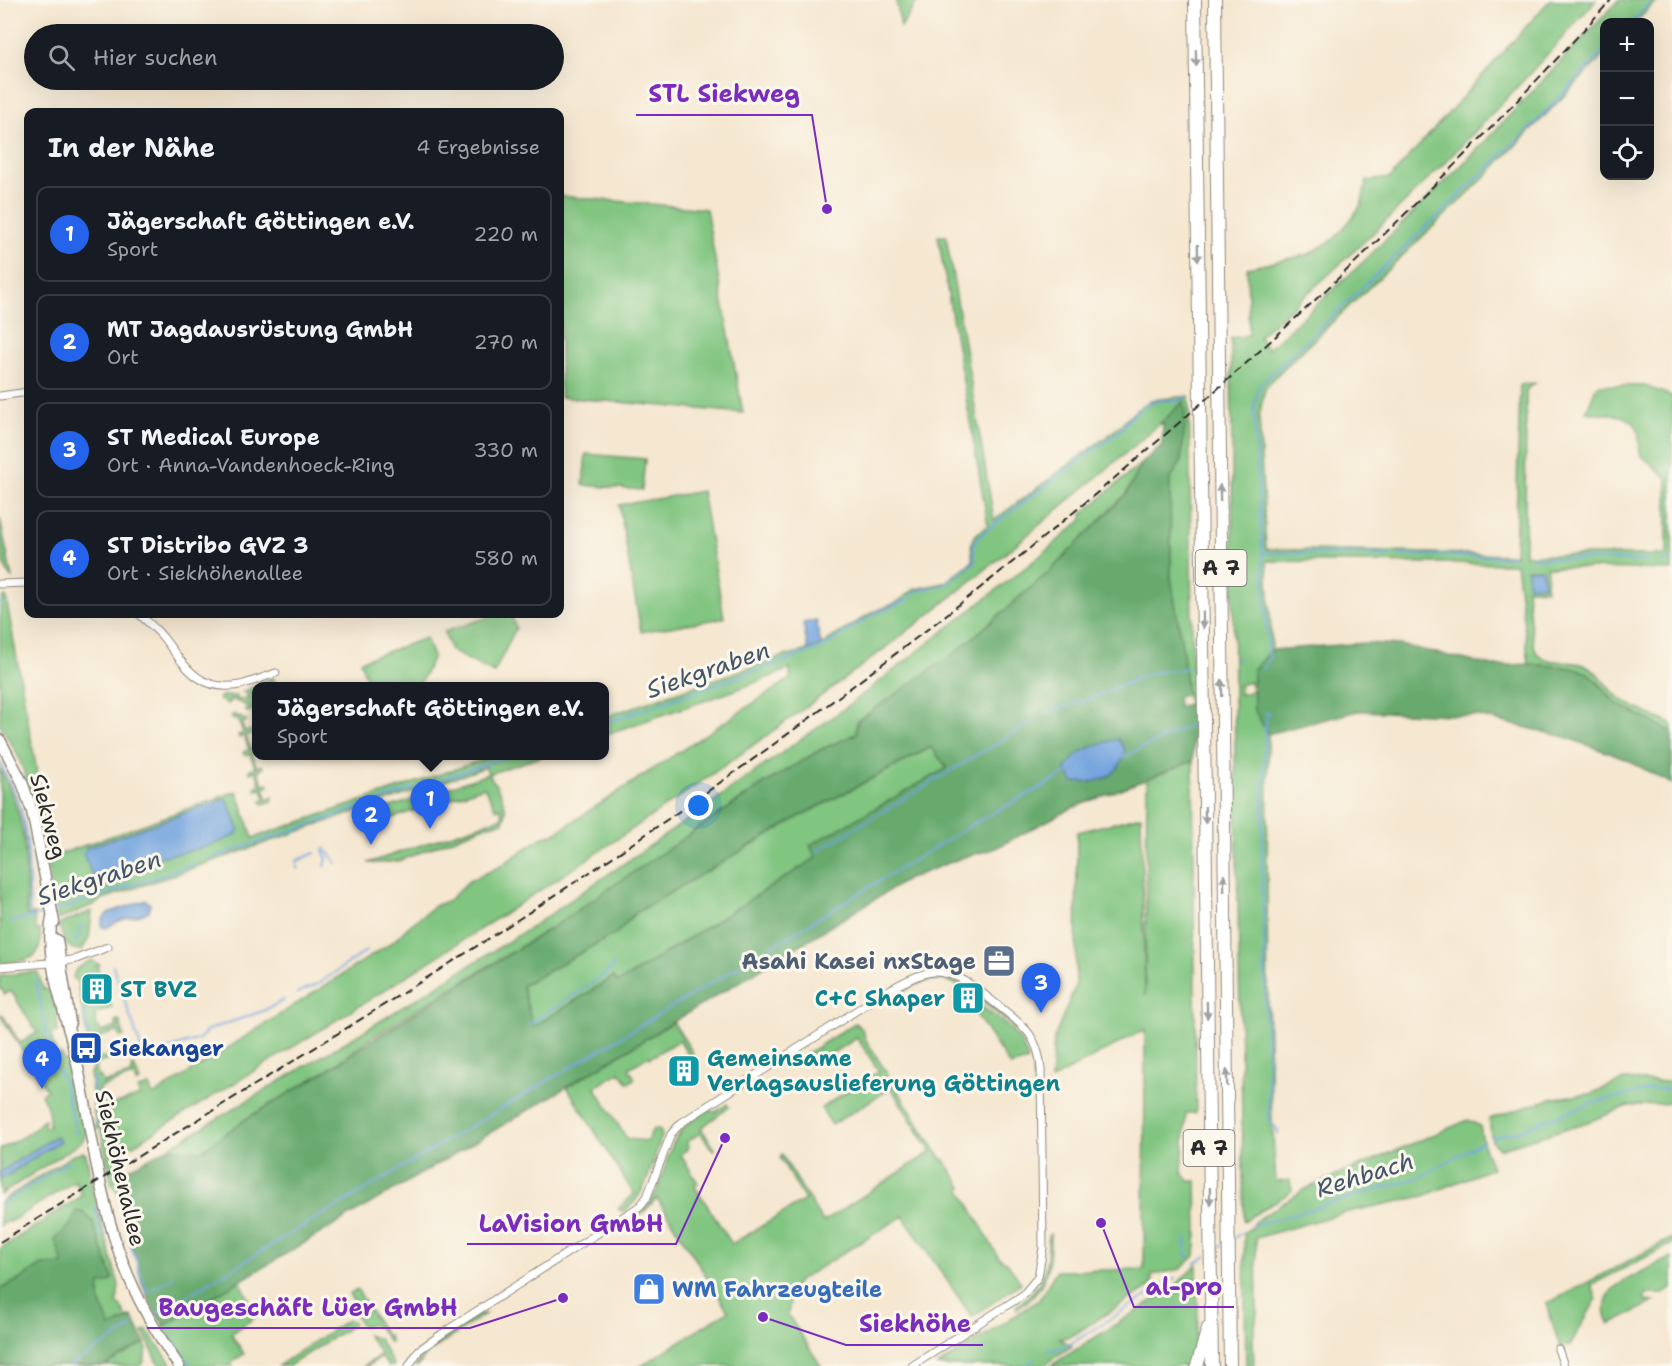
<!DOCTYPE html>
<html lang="de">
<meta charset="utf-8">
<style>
body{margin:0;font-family:"Shantell Sans",sans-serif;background:#20242c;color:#f1f3f6}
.controls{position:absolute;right:18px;top:18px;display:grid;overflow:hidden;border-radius:12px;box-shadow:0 6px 24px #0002}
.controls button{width:54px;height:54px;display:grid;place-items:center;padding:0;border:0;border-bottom:2px solid #363941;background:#171b24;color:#f1f3f6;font:30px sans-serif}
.you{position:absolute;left:699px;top:806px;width:21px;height:21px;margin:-15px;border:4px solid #fff;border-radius:50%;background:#1a73e8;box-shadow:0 0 0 9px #1a73e833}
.badge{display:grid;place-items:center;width:39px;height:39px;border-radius:50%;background:#2563eb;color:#fff;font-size:20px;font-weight:700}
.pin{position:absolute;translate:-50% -50px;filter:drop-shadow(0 2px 3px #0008)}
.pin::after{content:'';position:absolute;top:32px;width:21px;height:18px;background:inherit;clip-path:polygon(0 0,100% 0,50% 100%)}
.popup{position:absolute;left:252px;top:682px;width:357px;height:78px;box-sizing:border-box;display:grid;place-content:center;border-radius:12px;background:#171b24;filter:drop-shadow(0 2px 4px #0005);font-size:20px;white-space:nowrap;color:#9ea1a6}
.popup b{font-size:22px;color:#f1f3f6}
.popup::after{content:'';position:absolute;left:50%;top:100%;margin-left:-12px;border:12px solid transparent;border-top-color:#171b24}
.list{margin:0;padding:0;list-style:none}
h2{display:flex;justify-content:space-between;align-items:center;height:78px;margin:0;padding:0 24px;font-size:26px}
h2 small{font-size:20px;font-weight:400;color:#9ea1a6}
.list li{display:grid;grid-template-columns:39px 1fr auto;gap:18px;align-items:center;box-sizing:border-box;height:96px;margin:0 12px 12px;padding:0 12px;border:2px solid #363941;border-radius:12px}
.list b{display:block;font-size:22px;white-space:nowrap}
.list p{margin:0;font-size:20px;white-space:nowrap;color:#9ea1a6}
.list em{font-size:20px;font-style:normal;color:#9ea1a6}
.icon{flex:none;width:33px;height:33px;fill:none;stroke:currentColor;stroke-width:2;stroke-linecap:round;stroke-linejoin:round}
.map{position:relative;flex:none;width:1672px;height:1366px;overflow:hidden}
.search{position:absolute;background:#171b24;box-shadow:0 6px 24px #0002;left:24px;top:24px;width:540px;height:66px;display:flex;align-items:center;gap:15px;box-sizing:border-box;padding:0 21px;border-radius:33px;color:#9ea1a6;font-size:22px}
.panel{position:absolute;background:#171b24;box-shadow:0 6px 24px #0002;left:24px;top:108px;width:540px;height:510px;border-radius:12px}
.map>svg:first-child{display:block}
.green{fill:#80c580;stroke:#567856;stroke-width:1.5}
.forest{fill:#68aa6e;stroke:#4a6a4c;stroke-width:1.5;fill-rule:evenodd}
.water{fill:#73a4de;stroke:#4f6884;stroke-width:1.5}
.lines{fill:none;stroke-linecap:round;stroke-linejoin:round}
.stream{stroke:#73a4de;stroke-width:2}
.street-casing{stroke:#90897e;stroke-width:9}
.secondary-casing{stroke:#90897e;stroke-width:13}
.highway-casing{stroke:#90897e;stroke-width:14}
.street{stroke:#fff;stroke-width:7}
.secondary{stroke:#fff;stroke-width:10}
.highway{stroke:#fff;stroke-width:12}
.rail{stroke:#2b2b2b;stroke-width:2;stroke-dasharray:9 4.5;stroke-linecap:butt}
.oneway{fill:#a0a0a0}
.labels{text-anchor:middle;stroke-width:6;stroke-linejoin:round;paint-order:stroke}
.shield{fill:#fbf7ec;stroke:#696865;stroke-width:1.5}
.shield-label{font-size:21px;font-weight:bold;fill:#2b2b2b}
.street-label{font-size:22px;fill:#2b2b2b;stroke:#fbf7ec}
.service-label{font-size:22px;font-weight:bold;fill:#4e5e75;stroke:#fbf7ec;text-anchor:end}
.culture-label{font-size:22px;font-weight:bold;fill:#0d838f;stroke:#fbf7ec;text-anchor:start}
.transit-label{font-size:22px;font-weight:bold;fill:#164399;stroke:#fbf7ec;text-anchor:start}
.shop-label{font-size:22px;font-weight:bold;fill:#366cbe;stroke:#fbf7ec;text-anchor:start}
.water-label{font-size:24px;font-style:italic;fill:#44556a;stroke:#fbf7ec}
.leader{fill:none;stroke:#7b2cbf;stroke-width:2}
.callout-dot{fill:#7b2cbf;stroke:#fbf7ec;stroke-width:2}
.callout-label{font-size:24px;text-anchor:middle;font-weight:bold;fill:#7b2cbf;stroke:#fbf7ec;stroke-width:6;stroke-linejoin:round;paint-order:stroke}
</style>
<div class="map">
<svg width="1672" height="1366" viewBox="0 0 1672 1366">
<rect width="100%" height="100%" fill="#fbf7ec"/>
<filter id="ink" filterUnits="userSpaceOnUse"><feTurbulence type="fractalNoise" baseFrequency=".0167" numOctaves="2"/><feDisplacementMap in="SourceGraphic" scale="12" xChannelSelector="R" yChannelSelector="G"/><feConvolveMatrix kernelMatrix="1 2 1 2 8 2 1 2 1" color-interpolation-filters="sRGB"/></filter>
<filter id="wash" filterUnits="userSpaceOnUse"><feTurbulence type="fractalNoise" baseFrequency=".008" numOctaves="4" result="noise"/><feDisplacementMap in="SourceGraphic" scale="24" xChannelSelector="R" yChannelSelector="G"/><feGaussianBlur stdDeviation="1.35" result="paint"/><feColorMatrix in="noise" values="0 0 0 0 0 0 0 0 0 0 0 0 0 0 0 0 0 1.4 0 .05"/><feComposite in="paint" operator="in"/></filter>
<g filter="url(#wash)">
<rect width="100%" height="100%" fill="#f5e7d0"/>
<path class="green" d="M896,0H918L901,27Z
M1550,0H1596C1492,118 1380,233 1260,335L1259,338L1268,349L1359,266L1474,153L1619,0H1657L1636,22H1604V55L1481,181L1280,372L1265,389L1259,416L1266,549L1515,555L1520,385L1535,383L1526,391L1525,555H1667V478L1640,454C1639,447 1640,438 1638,430C1632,412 1601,414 1586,412L1597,385L1645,386L1672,396V570L1547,567L1546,589H1527C1528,601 1532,646 1537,653C1549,667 1574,658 1589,667C1601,674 1605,686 1615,694C1631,708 1653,715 1672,724V732L1617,704L1597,681L1572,668L1529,664L1516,564L1267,561L1272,650L1253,670V685L1251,686L1250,682L1239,685L1240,694L1250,692L1251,689L1254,688V709L1268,734C1267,883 1265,1033 1276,1182L1290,1180L1292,1190L1288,1194L1244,1221L1234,697L1231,338L1249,335L1247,268L1309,254L1333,240L1352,218L1361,205L1367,181L1390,178Z
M560,196L706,209L743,413L560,397Z
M938,236H946L994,520L1113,432L1137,409L1151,400L1189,396L1193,704L1188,705L1183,653L1171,578L1170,480L1181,462L1184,402C1143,440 1099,475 1056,511C771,753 453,950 135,1144L127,1147L126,1149L115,1156L122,1172L124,1171L119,1193L112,1185L100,1127L96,1129L90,1072L93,1071L77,981L73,977L76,969L91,960L100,965L97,966L102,979L89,984L94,998L104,995V993L106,992L112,1008L95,1014L97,1027H99L101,1032L117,1027L115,1021L119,1020L124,1036L120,1037L118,1031L94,1039L95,1053H98L100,1058L124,1050L123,1044L127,1043L132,1058L128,1060L126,1054L96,1064L98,1078L101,1077L103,1083L106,1082L132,1073L131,1067L134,1066L140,1081L136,1083L133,1076L99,1088L101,1102L103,1101L106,1107L140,1096L138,1089L149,1086L153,1096L385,947L396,939L409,926L435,906L449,900L469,881L499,867L541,838L554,834L790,679V669L736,690L604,735V717L787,655L789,656L819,646L873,612L896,603L915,589L944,583L973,561C969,539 970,539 988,525Z
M586,454L645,459L642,490L583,485Z
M1144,461L1126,494L1050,571L955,653L857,721L856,734L820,750L764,784L548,930L373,1036L334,1066L246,1119L201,1151L168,1148L369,1028L530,928L687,820L848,706L1040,556L1084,518L1082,514Z
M702,491L724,618L641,632L619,505Z
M0,518L11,574L12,578C0,568 0,536 0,518Z
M3,597H6L52,857L237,791L253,838L493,756H543L489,774C497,787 511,807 503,822L485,826L399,861L380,863H368L503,817L500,807L496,809L484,787L384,821L378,820L370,814L488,774L486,767L103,899L97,903L58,920L34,800L18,756L0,724V606Z
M497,614H511L516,628L494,673L451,651L444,632Z
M426,638L433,657L419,686H380L367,680L360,661Z
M273,677L276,686H256V709L247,712L245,711L247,706L231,699L228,704L218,699L221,696H237V700L247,699V693L243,692Z
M234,714L247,721L242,724L245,732L250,730L252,734L246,736L251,749L256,748V751L252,753L257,767L262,765L263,768L258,771L263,784L268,783L269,786L264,788L268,799L273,797L272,801L264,804L261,802L265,799L262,789L256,790L255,787L260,785L256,771L250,773L249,770L255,767L250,754L244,755L243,752L249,750L244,736L239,738L238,735L243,733L238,719L233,720L231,716Z
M932,747L948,768L811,845L816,858L618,983L613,977L533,1028L522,986L618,932L634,914L797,818Z
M1193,761L1196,1113H1186L1182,1172L1189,1181H1196L1197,1233L1195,1256L1181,1269L1152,1275V1285L1070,1337L1059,1338L1072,1346L1042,1366H937L1039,1300L1056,1271L1144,1269L1145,1029L1051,1080L1054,1039L1076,984L1077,832L1141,816L1145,995L1147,778Z
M0,769C29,820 26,859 27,915L34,914L36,930H40C44,962 27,960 0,963Z
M92,911L89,938L82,950C64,950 63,939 59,924Z
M33,972H38L43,989L53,988L56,998L58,1032L51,1033L56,1056L62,1055L71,1073L87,1133L83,1140L74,1147L0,1195V1150C11,1142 38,1131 42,1120L45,1119L44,1127H49C50,1114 47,1105 41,1094L47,1090L0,1015L2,1014L20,1043L37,1033L11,991L5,994L0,988V975Z
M930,977C964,975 992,1007 1018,1027C1035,1045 1035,1063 1037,1087H1034C1033,1075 1034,1061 1030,1049C1024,1031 963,983 944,980C929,978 916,984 904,991V988L922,979Z
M974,1001C996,1018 1023,1032 1028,1061L1010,1066L970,1005Z
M673,1022L693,1053L689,1056L679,1040L650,1058L649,1056L629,1068L635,1079L628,1083L620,1072L595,1087L627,1139L647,1141L653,1129L658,1128L661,1131L662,1137C650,1164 649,1194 623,1212L618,1209L634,1194L567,1087Z
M855,1023L862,1029L866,1040L935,1150L942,1159H944L962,1187L961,1190L999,1258L1008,1263L1021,1283L972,1317L903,1216L798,1281C791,1291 790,1303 788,1315L821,1366H641L728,1311L657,1198L639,1217L611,1234L612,1230C625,1222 641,1215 650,1202C666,1181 664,1150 682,1130C688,1122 699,1116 708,1110L715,1112L727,1104L729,1107L701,1128L715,1149L713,1150L700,1133L687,1142L689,1147L681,1155L698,1183L694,1185L732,1244L805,1200L780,1158L782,1155L823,1222L931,1152L891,1088L832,1125L821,1108L879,1071L857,1038L812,1065H809L803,1056Z
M1624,1080L1672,1082V1103L1628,1106L1588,1122L1499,1149L1492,1142L1489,1119L1553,1098L1590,1094Z
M1468,1120L1480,1126L1484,1147L1492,1168L1424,1196L1343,1213L1256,1238L1257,1313L1253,1339L1254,1366H1246L1244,1232L1253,1227L1252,1226L1254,1222L1305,1189Z
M82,1152L86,1154L93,1191L119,1285L117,1303L121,1306L126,1317H132L147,1349L143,1364L139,1366H0V1249L82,1196L75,1181L10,1222L6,1221L0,1226V1202L76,1153Z
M1050,1234C1051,1268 1047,1289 1017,1309L1016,1306C1044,1287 1048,1268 1048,1236Z
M1672,1238V1244L1591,1285L1597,1298L1570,1345L1560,1347L1546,1304Z
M1672,1257V1289L1663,1294H1645V1301L1654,1302L1610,1324C1603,1313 1604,1299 1613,1289C1620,1281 1660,1263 1672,1257Z
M1197,1264L1198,1322L1192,1366H1050L1173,1288Z
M240,1280L257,1316L231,1334L244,1354L231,1362L233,1366H183L160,1329Z
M357,1289L386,1336L389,1335L391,1342L389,1343C382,1331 378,1321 362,1326L355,1315L360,1311L349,1294Z
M479,1314H485L428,1353L418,1366H415L425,1352Z
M347,1320L352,1321L354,1324L289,1366H278Z
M147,1330L173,1366H160L143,1332Z
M367,1335L379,1339L394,1366H388L381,1357L367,1366H364L380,1355L378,1349Z"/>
<path class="forest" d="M1184,401L1185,425L1181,462L1170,480L1171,578L1183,653L1187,695L1177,697L1178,706L1193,704V761L1070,809L994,849L964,857L908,879L532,1108L164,1326L154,1311L142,1283L119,1193L124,1171L168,1148L201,1151L246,1119L334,1066L375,1038L548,930L764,784L820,750L856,734L857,721L955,653L1050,571L1126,494L1144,461L1162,445L1163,424H1160ZM931,747L947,768L810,845L816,858L618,983L613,977L533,1027L522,985L618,932L634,914L797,818Z
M1365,643L1401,645L1493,666L1529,664L1572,668L1588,673L1617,704L1672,732V784L1625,759L1565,737L1477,716L1358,711L1268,734L1254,709L1253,670L1272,650Z
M77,1211L84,1213L92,1221L113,1278L110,1282L100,1284L99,1298L110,1327L132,1317L145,1343L104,1366H0V1289L17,1281L42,1265L63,1264L55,1239L71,1224Z"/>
<path class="water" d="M1527,569H1542L1544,585L1528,586Z
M816,620L821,645L808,650L803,623Z
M1118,739L1125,750C1120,778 1099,784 1073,782L1066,770C1075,749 1097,745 1118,739Z
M224,799L228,801L239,829L237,834C211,849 175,853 146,860C129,865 109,878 92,875L84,855L86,848Z
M146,900L150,904L149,911C135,919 120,917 107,928L102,927V920L108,913Z
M56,1136L60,1141L0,1180V1172Z"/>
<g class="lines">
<path class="stream" d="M1632,22L1653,0
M1263,553L1391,555
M1398,555L1514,557
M1531,558L1647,561
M1661,561H1672
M0,604L1,601
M1236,660H1239
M1262,669L1269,659L1255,427L1254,408L1259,386L1531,127L1604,51
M1048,712L1087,700L1150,673L1190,668
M1265,713H1269L1265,723L1262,867L1269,1121L1277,1129L1278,1134
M604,723L822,648L876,613L907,600L916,591L946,585L975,562L973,543L984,532L1119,431L1138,409L1147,403L1162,400L1176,402L1186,397
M1121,758L1191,725
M0,763C9,781 19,799 23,820C30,850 28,887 30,918
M325,848L337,863
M323,850L327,859L325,866
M817,851L1037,719
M80,853L86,852
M209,859L509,756
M122,866L128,886
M297,869V861L315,853
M55,911L197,863
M11,922L50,912
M75,943L80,932L81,924
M113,966L143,1054L146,1056L199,1039L208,1030L263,1011L284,1000
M36,980L52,1060L62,1077L77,1134
M82,980L89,1042
M297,993L318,984L366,951
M529,1024L609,972L614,964
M93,1075L98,1124
M1492,1137L1518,1131L1589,1104L1651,1089H1672
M0,1205L68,1162
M97,1208H95L103,1239
M1252,1226L1420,1177L1482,1142
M128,1237L147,1293L174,1276
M1186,1238V1253L1189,1258
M1234,1238L1242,1233
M1214,1251L1224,1244
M1196,1263L1207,1256
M156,1314L695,993L973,824L1069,772
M169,1336L192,1366
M1047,1351L1067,1346L1175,1278
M70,1366L133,1326
M1025,1366L1035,1359"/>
</g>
</g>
<g filter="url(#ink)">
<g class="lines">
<g class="street-casing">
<path id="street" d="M0,396L28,392
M0,584L28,583
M139,614C147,621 155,628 162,636C184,664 198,693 240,685C252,682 264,677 276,673
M0,967L61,962L76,959L108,947
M1558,1349L1564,1366
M409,1366L419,1350L449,1329L640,1206L647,1197L671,1134L681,1123C730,1091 780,1060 828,1029C852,1014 907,974 933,972C960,971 980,992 1000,1007C1025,1027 1038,1036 1041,1069L1043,1248L1038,1277L1023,1295L912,1366"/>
</g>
<g class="secondary-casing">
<path id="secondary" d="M0,740L22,782L32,811L54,922
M52,917C45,955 61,1001 71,1038C89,1107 95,1181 118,1249C132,1290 154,1330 179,1366
M57,940L70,1023"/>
</g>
<g class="highway-casing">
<path id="highway" d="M1195,0L1212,1366
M1215,0L1230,1366
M1197,1366L1208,1328"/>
</g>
<use href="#street" class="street"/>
<use href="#secondary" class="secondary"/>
<use href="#highway" class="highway"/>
<path class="rail" d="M0,1242C223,1102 452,969 668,819C1011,582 1331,309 1611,0"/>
</g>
<defs><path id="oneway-solid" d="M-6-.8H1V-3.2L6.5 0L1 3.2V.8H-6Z" transform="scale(1.5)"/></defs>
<g class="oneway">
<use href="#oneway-solid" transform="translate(1196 58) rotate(89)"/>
<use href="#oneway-solid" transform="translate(1198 253) rotate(89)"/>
<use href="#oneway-solid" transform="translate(1220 493) rotate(-91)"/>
<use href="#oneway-solid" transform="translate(1203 620) rotate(89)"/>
<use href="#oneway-solid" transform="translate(1222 688) rotate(-91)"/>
<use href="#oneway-solid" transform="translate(1205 815) rotate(89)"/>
<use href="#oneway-solid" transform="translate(1224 883) rotate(-91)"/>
<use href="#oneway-solid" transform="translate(1207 1010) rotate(89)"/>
<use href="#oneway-solid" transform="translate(1227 1078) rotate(-91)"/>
<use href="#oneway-solid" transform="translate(1210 1196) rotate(89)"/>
</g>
</g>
<defs>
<g id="office-square" transform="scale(1.725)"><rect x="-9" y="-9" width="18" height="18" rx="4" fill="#5c6f8a" stroke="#fbf7ec"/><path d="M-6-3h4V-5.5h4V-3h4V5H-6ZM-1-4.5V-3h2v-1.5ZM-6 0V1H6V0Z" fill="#fff"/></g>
<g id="building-square" transform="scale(1.725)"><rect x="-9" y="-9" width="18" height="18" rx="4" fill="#0f9aa8" stroke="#fbf7ec"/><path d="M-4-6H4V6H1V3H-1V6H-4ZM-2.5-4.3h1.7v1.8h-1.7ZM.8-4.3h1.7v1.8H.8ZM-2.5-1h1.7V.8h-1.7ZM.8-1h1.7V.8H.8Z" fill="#fff"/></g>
<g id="bus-square" transform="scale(1.725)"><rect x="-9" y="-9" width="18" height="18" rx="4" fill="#1a4fb4" stroke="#fbf7ec"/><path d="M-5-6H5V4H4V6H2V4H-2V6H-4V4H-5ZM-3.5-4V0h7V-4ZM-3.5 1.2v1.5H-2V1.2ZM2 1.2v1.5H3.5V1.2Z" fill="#fff"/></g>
<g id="shop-square" transform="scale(1.725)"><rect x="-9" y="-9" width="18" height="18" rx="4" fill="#3f7fe0" stroke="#fbf7ec"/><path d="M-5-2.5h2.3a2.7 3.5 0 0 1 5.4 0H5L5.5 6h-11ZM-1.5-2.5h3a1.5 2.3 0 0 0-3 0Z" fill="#fff"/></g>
</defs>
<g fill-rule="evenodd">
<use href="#office-square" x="999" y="961"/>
<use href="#building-square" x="97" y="989"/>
<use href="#building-square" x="968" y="998"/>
<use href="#bus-square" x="86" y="1048"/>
<use href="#building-square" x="684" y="1071"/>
<use href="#shop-square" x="649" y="1289"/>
</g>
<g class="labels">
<g class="shield">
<rect x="1195.5" y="550" width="51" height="36" rx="4.5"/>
<rect x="1183.5" y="1130" width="51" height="36" rx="4.5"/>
</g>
<g class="shield-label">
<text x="1221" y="575">A 7</text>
<text x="1209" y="1155">A 7</text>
</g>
<g class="street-label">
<text transform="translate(49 816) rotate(75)" y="8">Siekweg</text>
<text transform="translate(121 1168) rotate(77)" y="8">Siekhöhenallee</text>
</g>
<g class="service-label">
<text x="976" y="969">Asahi Kasei nxStage</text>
</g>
<g class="culture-label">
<text x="120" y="997">ST BVZ</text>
<text x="945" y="1006" text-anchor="end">C+C Shaper</text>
<text x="707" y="1066">Gemeinsame<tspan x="707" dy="25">Verlagsauslieferung Göttingen</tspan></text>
</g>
<g class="transit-label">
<text x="109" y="1056">Siekanger</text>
</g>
<g class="shop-label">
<text x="672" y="1297">WM Fahrzeugteile</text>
</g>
<g class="water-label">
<text transform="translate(708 670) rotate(-19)" y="8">Siekgraben</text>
<text transform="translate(99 878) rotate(-18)" y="8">Siekgraben</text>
<text transform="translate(1365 1175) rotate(-17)" y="8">Rehbach</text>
</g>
</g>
<path class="leader" d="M827 209L812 115H636M725 1138L676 1244H467M1101 1223L1134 1307H1234M563 1298L470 1328H147M763 1317L846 1345H983"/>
<g class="callout-dot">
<circle cx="827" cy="209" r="6"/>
<circle cx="725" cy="1138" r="6"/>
<circle cx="1101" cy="1223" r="6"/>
<circle cx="563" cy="1298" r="6"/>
<circle cx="763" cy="1317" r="6"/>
</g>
<g class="callout-label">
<text x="724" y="102">STL Siekweg</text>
<text x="571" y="1232">LaVision GmbH</text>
<text x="1184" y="1295">al-pro</text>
<text x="308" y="1316">Baugeschäft Lüer GmbH</text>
<text x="915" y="1332">Siekhöhe</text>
</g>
</svg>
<div class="controls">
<button>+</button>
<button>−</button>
<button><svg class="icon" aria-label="locate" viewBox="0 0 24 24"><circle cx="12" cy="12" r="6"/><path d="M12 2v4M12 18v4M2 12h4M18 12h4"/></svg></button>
</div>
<div class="you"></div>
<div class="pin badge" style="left:430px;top:829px">1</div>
<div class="popup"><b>Jägerschaft Göttingen e.V.</b>Sport</div>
<div class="pin badge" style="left:371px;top:845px">2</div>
<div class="pin badge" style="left:1041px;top:1013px">3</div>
<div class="pin badge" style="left:42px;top:1089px">4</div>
<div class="search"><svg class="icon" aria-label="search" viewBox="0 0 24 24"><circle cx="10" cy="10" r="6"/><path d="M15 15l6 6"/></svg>Hier suchen</div>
<section class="panel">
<h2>In der Nähe<small>4 Ergebnisse</small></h2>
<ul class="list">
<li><span class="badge">1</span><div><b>Jägerschaft Göttingen e.V.</b><p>Sport</p></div><em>220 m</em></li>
<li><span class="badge">2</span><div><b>MT Jagdausrüstung GmbH</b><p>Ort</p></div><em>270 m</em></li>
<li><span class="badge">3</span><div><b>ST Medical Europe</b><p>Ort · Anna-Vandenhoeck-Ring</p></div><em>330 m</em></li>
<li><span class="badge">4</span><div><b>ST Distribo GVZ 3</b><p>Ort · Siekhöhenallee</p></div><em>580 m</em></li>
</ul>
</section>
</div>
